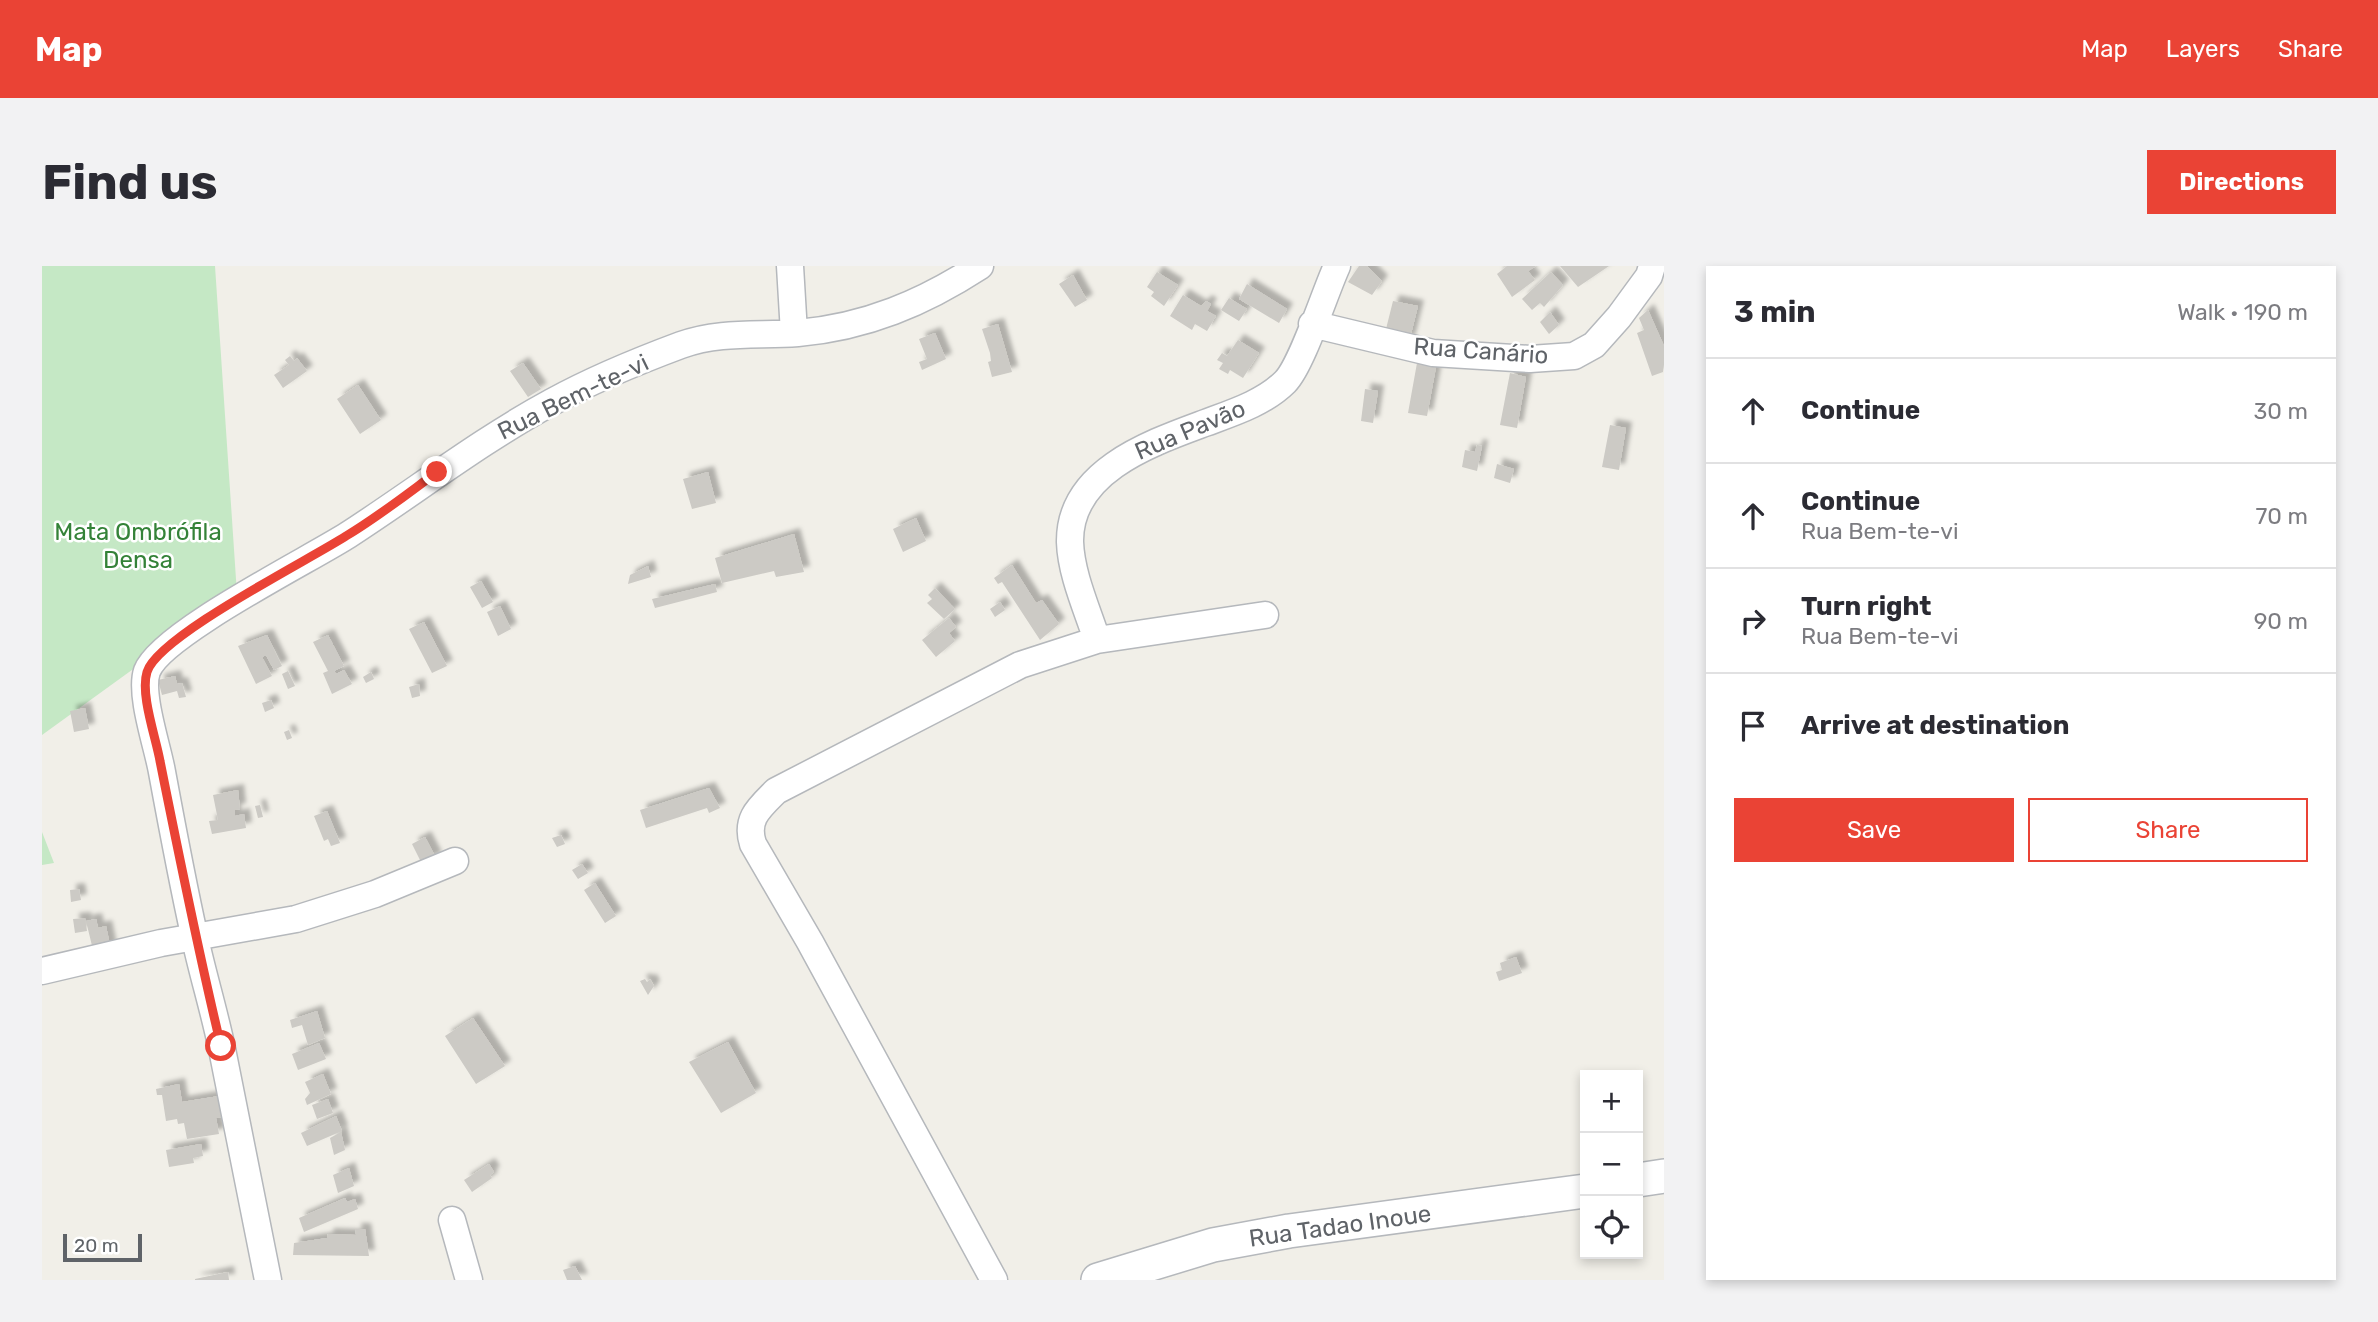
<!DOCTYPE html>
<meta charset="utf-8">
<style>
body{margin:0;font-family:Rubik,sans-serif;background:#f2f2f3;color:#2b2b33}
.controls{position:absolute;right:21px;bottom:21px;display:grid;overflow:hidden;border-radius:0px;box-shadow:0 4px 10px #0003}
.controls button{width:63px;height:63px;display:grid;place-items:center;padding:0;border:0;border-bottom:2px solid #e1e1e2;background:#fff;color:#2b2b33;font:35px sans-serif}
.scale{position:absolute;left:21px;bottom:18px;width:79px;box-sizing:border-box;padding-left:7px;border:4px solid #5f6368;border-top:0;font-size:19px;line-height:24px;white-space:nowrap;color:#5f6368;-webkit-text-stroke:5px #fff;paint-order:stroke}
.stop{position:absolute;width:21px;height:21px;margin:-16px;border:5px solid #ea4335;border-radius:50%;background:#fff}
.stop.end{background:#ea4335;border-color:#fff;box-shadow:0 2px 7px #0008}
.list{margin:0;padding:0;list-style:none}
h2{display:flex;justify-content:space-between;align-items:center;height:91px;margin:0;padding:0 28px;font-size:30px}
h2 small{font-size:23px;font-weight:400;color:#7c7c81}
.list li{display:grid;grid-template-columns:46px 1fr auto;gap:21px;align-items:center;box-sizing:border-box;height:105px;padding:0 28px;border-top:2px solid #e1e1e2}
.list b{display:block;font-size:26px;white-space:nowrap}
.list p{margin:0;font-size:23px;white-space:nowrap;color:#7c7c81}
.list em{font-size:23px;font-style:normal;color:#7c7c81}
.actions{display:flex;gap:14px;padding:21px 28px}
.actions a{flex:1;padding:16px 0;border:2px solid #ea4335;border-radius:0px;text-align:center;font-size:24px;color:#ea4335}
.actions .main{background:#ea4335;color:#fff}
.icon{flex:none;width:38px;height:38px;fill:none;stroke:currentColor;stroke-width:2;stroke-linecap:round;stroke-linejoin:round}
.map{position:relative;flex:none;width:1622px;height:1014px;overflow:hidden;border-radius:0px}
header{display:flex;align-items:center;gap:42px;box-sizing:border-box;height:98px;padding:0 35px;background:#ea4335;color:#fff}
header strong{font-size:33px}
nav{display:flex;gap:38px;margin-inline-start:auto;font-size:24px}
.intro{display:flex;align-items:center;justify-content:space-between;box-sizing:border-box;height:168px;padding:0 42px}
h1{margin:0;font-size:49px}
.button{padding:18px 32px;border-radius:0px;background:#ea4335;color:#fff;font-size:24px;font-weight:700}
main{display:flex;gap:42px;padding:0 42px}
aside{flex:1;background:#fff;border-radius:0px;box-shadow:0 4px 10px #0003}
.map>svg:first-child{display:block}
.green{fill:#c5e8c5}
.building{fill:#cccac5;filter:url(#shadow)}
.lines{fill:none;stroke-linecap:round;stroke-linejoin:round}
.minor-casing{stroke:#b5b8bc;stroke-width:29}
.tertiary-casing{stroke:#b5b8bc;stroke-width:36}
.minor{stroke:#fff;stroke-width:26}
.tertiary{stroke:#fff;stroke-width:33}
.route{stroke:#ea4335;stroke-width:9}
.labels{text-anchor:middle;stroke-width:5;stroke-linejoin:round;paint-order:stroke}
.street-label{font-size:24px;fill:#5f6368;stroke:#fff}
.park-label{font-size:24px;fill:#348238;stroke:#fff}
</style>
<header>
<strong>Map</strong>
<nav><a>Map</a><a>Layers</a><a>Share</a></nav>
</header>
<div class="intro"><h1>Find us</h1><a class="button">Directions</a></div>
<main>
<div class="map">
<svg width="1622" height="1014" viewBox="0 0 1622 1014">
<defs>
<filter id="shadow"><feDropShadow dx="6" dy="-6" stdDeviation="2" flood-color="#0004"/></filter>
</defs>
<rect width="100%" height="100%" fill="#f1efe8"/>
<path class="green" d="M0,0H173L195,328L0,469Z
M0,566L12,597L0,599Z"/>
<path class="building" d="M1317,0H1325L1340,15L1330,29L1306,16Z
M1465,0H1494L1486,5L1493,14L1470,31L1455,8Z
M1518,0H1567L1536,21Z
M1115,6L1136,19L1122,40L1109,30L1112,26L1105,21Z
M1509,6L1521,19L1502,41L1498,37L1490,44L1480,33Z
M1031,9L1045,34L1033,41L1017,18Z
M1205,18L1245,43L1237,57L1197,33Z
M1141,29L1159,40L1164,35L1169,38L1165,45L1174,50L1165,65L1153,58L1150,64L1128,50Z
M1187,32L1205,43L1197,55L1179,44Z
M1351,35L1376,40L1367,76L1342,71Z
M1606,44L1622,80L1621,106L1610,110L1595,67L1602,64L1597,52Z
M1508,46L1517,59L1507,68L1498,56Z
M956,58L970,106L950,111L946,96L949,95L948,87L940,63Z
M893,67L904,93L880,104L877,96L885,93L877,73Z
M1196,74L1217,87L1201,112L1188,104L1186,108L1177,103L1181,97L1175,94L1180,87L1185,90Z
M248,90L252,95L255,92L265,105L241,122L232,109L247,99L243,94Z
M481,97L499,123L486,131L468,105Z
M1375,97L1394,101L1385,150L1366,147Z
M1468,107L1484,111L1475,162L1458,159Z
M316,119L339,154L318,168L295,133Z
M1323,123L1336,125L1331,157L1319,155Z
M1568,159L1584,162L1577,204L1560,201Z
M1435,179L1440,180L1435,205L1420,201L1423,184L1433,186Z
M1455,198L1472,203L1468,217L1452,212Z
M666,206L674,237L650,243L641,213Z
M874,252L884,275L861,286L851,263Z
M752,268L762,306L734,311L732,305L680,317L673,292Z
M970,299L994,337L1000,334L1017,358L998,374L960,316L956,318L952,312Z
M606,300L609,311L586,318L588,309Z
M439,315L451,336L440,342L428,321Z
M673,318L675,326L613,342L610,333Z
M893,322L913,343L902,353L885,337L890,333L886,329Z
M958,336L963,344L953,351L948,343Z
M458,340L469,363L456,370L445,346Z
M907,352L914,361L907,367L913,375L894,391L880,374Z
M382,356L405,400L390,407L367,363Z
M225,369L240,400L232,404L224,389L220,391L230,410L214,418L196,380Z
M286,369L302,400L292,405L294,408L302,404L310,418L290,428L281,407L286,405L271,376Z
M246,405L253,420L246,423L240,408Z
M329,406L332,413L324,417L321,411Z
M133,410L135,418L140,417L144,431L137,432L135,425L120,429L116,414Z
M377,418L378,430L370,432L367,421Z
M229,434L232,442L223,446L220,437Z
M43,442L47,463L32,466L28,445Z
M247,464L250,472L245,474L242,466Z
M667,522L678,542L667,547L665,542L604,562L598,544Z
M196,524L198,543L193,544V550L202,548L204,562L170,568L167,555L176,554L171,529Z
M218,539L221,551L216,552L213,540Z
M285,545L298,577L289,580L286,573L282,575L272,550Z
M519,569L523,578L515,581L510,572Z
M383,571L394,592L380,598L370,578Z
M540,598L546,607L536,613L530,604Z
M553,617L574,650L563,657L542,624Z
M37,623L39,634L29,636L28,624Z
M43,652L45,665L33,667L31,653Z
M54,653L56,662L64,660L69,684L52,688L44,655Z
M1474,691L1480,707L1457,715L1454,706L1460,704L1458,697Z
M603,713L605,716L608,713L612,720L606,729L598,715Z
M275,745L283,772L266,779L260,759L250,762L248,754Z
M431,752L463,800L434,818L403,770Z
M686,776L714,827L679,847L647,796Z
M277,777L284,793L256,804L250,788Z
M281,808L289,828L265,839L263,833L268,827L263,816Z
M137,818L140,836L177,830L179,851L174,852L177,868L145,873L142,857L136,858L135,853L124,855L120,829H115L114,823Z
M286,833L291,847L275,853L270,839Z
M294,850L300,865L265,880L259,867Z
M299,866L303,884L292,889L288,872Z
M159,878L161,890L151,892L152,897L127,901L124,884Z
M447,898L452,906L448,909L450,912L430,926L422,914Z
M307,902L312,920L296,927L291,909Z
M303,932L305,936L313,933L316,943L262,966L257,952Z
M313,963H323L327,990L251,989L252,977L285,972L286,968L314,969Z
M533,1000L540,1014H525L521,1004Z
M186,1006L187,1014H153V1013Z"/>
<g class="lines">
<g class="minor-casing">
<path id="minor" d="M748,0L752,67
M1270,58L1391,87L1488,93L1532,90L1552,79L1577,51L1607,10L1610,0
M1055,374C1045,343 1029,308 1028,276C1027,205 1109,177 1163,157C1190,147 1222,137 1243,116C1260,99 1283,26 1295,0
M0,705L119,677L254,653L333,628L413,595
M410,954L427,1014
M226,1014C210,937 195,860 180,783C172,744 160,706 152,668C140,614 130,560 120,506C116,482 97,428 105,405C119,368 267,294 306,269C374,225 438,175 510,136C550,114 596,95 639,79C678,65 716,70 756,67C824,61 881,37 938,0
M952,1014L768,676L711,578C703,553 717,542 734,525L978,399L1055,374L1223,349"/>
</g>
<g class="tertiary-casing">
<path id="tertiary" d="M1596,914L1622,910
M1056,1014L1171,979L1247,965L1543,925"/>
</g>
<use href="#minor" class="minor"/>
<use href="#tertiary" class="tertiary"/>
</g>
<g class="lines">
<path class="route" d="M179,780C156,685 137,590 118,495C114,472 98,428 105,406C116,370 267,294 304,270C336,251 365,228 395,206"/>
</g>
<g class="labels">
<g class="street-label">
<text transform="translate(1439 85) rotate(4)" y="8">Rua Canário</text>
<text transform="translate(531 131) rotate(-26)" y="8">Rua Bem-te-vi</text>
<text transform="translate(1148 164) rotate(-23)" y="8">Rua Pavão</text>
<text transform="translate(1298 960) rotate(-8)" y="8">Rua Tadao Inoue</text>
</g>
<g class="park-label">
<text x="96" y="274">Mata Ombrófila<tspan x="96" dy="28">Densa</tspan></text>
</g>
</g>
</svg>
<div class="controls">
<button>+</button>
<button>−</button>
<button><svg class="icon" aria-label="locate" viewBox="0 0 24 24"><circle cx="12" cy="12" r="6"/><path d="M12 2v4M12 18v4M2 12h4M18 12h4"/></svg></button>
</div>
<div class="scale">20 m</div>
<div class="stop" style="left:179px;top:780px"></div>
<div class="stop end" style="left:395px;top:206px"></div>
</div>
<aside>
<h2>3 min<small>Walk · 190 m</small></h2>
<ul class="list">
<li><svg class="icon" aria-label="ahead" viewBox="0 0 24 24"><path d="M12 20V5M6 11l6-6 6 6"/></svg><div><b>Continue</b></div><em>30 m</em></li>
<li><svg class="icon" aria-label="ahead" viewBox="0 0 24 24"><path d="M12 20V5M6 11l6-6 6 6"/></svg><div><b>Continue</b><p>Rua Bem-te-vi</p></div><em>70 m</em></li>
<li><svg class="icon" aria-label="right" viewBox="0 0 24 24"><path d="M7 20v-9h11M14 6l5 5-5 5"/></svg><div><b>Turn right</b><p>Rua Bem-te-vi</p></div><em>90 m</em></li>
<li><svg class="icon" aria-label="arrive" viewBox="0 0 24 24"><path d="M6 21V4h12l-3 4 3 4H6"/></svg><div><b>Arrive at destination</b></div></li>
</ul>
<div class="actions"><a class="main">Save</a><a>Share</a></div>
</aside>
</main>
